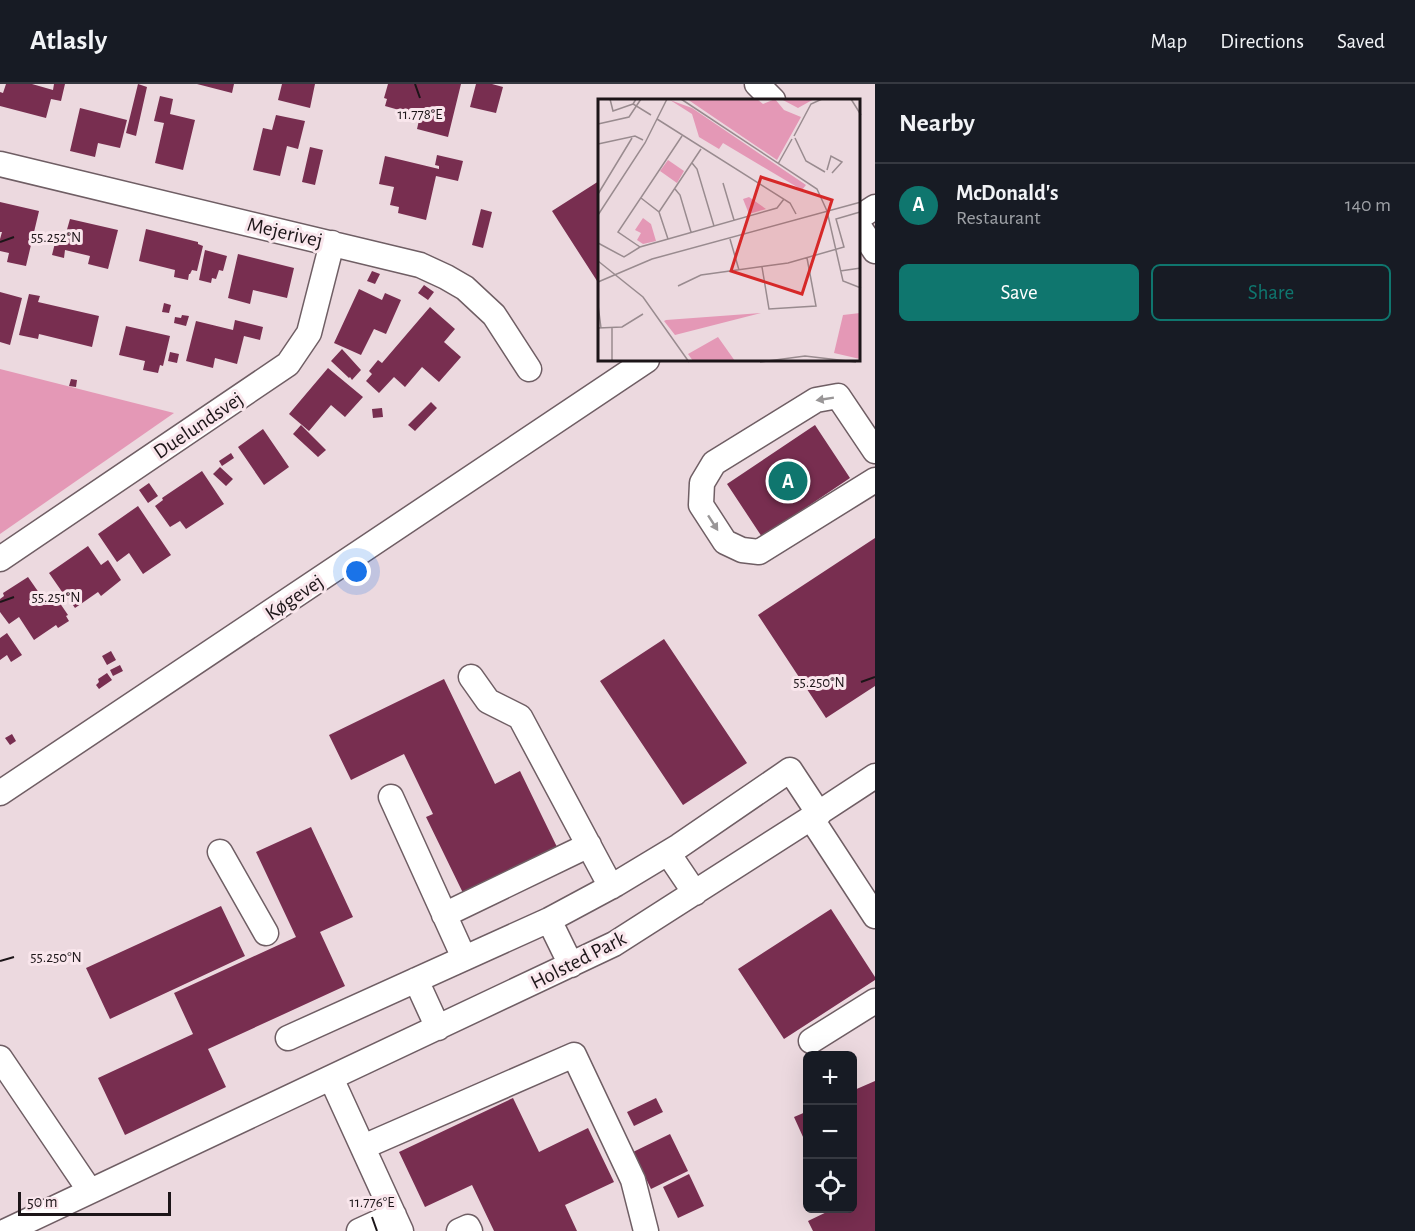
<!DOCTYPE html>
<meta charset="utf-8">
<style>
body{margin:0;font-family:"Alegreya Sans",sans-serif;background:#242831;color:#f1f3f6}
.controls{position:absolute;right:18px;bottom:18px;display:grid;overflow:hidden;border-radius:9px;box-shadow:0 6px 24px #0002}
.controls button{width:54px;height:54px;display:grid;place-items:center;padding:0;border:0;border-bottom:2px solid #363941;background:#171b24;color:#f1f3f6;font:30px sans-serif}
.scale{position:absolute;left:18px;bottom:15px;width:153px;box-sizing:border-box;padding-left:6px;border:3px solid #1c1518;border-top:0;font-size:16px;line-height:21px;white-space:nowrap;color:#1c1518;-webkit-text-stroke:4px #f9e6ec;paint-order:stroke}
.you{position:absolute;left:357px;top:488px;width:21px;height:21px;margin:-15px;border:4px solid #fff;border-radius:50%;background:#1a73e8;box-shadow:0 0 0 9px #1a73e833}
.badge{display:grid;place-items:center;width:39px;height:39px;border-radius:50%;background:#0f766e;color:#fff;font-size:20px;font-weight:700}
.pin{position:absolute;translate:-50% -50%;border:3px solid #fff;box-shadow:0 2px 6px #0006}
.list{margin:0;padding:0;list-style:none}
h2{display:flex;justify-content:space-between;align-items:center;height:78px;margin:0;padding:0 24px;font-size:26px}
h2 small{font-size:20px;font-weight:400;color:#9ea1a6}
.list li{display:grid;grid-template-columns:39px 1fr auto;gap:18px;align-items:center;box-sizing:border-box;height:84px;padding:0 24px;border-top:2px solid #363941}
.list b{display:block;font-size:22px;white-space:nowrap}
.list p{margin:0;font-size:20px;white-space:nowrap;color:#9ea1a6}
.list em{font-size:20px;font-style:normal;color:#9ea1a6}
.actions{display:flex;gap:12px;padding:18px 24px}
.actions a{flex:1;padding:14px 0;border:2px solid #0f766e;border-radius:9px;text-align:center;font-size:21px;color:#0f766e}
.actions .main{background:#0f766e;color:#fff}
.icon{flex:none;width:33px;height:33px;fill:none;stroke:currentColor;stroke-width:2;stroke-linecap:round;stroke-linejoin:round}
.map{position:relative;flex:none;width:875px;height:1147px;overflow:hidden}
header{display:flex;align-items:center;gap:36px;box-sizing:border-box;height:84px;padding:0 30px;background:#171b24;border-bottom:2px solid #363941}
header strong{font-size:28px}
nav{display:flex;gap:33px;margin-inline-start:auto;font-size:21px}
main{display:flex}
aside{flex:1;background:#171b24}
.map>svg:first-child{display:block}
.green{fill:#e498b6}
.building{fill:#782e50}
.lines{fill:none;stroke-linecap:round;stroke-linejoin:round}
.minor-casing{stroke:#6f5e64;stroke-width:27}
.minor{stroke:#fff;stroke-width:24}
.oneway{fill:#999697}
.ticks{fill:none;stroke:#1c1518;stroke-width:2}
.labels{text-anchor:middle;stroke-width:6;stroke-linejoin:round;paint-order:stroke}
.street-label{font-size:21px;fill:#1c1518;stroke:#f9e6ec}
.inset-road{fill:none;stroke:#998b8f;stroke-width:1.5}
.view{fill:#d62828;fill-opacity:0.15;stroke:#d62828;stroke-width:3}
.inset-edge{fill:none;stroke:#1c1518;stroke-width:3}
.ticks-label{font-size:15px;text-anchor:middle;fill:#1c1518;stroke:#f9e6ec;stroke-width:6;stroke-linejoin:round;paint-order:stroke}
</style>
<header>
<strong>Atlasly</strong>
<nav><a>Map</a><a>Directions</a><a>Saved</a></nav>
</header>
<main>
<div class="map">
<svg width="875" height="1147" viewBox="0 0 875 1147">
<rect width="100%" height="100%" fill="#ecd9df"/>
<path class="green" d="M0,285L174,329L0,450Z"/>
<path class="building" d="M6,0H32L53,6L54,0H65L61,17L51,15L46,34L0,22V8L3,9Z
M138,0L147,3L136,52L126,49Z
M197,0H234L232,9Z
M282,0H315L310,24L278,16Z
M388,0H461L448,53L417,45L420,32L385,22L387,15L384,14Z
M476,0H492L503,3L496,29L470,23Z
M160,12L173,15L170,30L195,36L183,86L155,79L164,39L154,37Z
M80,24L127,36L120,64L98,59L95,73L70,67Z
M276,31L305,37L298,65L287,62L280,92L253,86L263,44L272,46Z
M310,63L323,66L315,101L302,98Z
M437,71L463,77L458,97L436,92L426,136L398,129L399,123L390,121L394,103L379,100L385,72L439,85V82L435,81Z
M599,97V200L552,127Z
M0,118L39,127L26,182L7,178L9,169L0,167V155L2,148H0Z
M481,125L492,128L483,164L472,161Z
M70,135L118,146L108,185L88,180L90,172L65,166L64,174L52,171L58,147L66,149Z
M146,145L198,158V160L203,162L197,187L192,186L190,190H189L188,196L174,193L175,186L139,177Z
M205,166L227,172L223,187L219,186L216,195L212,194L211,199L199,196Z
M238,170L294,184L287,214L253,206L250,220L228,214Z
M372,187L380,190L375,200L367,197Z
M424,201L434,208L428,216L418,209Z
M359,205L382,216L385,209L401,216L386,250L374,245L361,271L334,259Z
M0,208L22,214L10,261L0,258Z
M29,210L40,212L38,218L99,232L92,263L39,250L38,255L19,251Z
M164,219L171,221L169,229L162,228Z
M430,223L455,245L444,258L461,273L439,298L422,283L405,303L394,293L379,309L366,297L372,290L369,287L378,276L382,279Z
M182,231L189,232L186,242L174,239L175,233L181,234Z
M235,236L263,243L260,256L244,252L237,280L215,274L213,284L186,277L196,237L233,246Z
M126,242L170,252L163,282L160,281L158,289L143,286L145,277L119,271Z
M342,265L361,286L352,296L350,293L349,294L331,277Z
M170,268L179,270L177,279L168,277Z
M328,284L363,313L345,333L331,321L309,347L289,330Z
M71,295L77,296L76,303L69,302Z
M431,318L437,324L415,347L408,341Z
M382,324L383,333L373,334L372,325Z
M301,341L326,366L318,373L293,350Z
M815,341L850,394L762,453L727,400Z
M263,345L289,383L264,401L238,363Z
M231,369L234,374L222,382L219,377Z
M220,383L233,395L226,402L213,390Z
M202,387L224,420L186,445L180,437L170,443L155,422L163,416L162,414Z
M149,399L158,412L148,419L139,406Z
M138,422L171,471L143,490L129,469L117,478L98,450Z
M875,454V602L826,634L758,531Z
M88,462L101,481L108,476L121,496L101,512L98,508L75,524L68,514L67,515L49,489Z
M28,493L44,516L53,509L68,531L66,532L69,537L58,544L56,541L34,556L19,533L9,540L0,528V515L4,512L3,509Z
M7,549L22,571L11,578L7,571L0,576V554Z
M664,555L747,679L683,721L600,597Z
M111,567L116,576L107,581L102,572Z
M120,581L123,587L113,592L110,586Z
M107,589L112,596L99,605L96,601L99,598L98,595Z
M444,595L495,700L520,687L557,763L463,809L426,733L433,730L404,670L351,696L329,651Z
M12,650L16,657L10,661L5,654Z
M311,743L353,833L320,848L345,902L208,965L226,1003L125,1051L98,994L193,950L174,909L296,853L256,768Z
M221,822L245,872L110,935L86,884Z
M831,825L875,893V896L784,955L738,885Z
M875,997V1147H813L808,1137L835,1124H852V1007Z
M513,1014L539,1068L588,1044L614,1098L565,1121L577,1147H494L472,1101L425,1123L399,1068Z
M656,1014L663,1028L634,1042L627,1028Z
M808,1027V1064L794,1033Z
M670,1050L688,1087L651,1105L633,1068Z
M689,1090L704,1122L678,1134L663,1103Z"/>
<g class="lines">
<g class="minor-casing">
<path id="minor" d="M757,0L773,16
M0,80L420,181L446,193L465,204L494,231L529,285
M858,134L875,123
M858,141L875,167
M875,367L838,312L816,316L714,379L702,399L701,421L725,458L742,466L759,468L875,396
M0,475L288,280L309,249L332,159
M471,593L488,617L520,633L611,803
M0,709L647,276
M391,713L464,874
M811,734L875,832
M220,768L266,849
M668,769L695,809
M444,831L589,761
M549,836L571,881
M416,896L438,944
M288,954L549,836L616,800L679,762L790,686L819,730
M811,957L875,917
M0,974L90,1107
M331,994L401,1147
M363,1063L574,971L633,1096L646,1147
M6,1147L614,860L811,734L875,692
M359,1147L394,1131
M459,1147L468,1143L470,1147"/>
</g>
<use href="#minor" class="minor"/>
</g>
<defs><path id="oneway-solid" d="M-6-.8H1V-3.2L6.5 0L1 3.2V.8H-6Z" transform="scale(1.5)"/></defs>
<g class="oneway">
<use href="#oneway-solid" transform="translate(825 315) rotate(171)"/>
<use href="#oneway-solid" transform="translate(713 439) rotate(57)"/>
</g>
<path class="ticks" d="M415,0L420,14M0,158L14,153M0,518L14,513M861,598L875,593M0,877L14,873M372,1133L377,1147"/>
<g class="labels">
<g class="street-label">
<text transform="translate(285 148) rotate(13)" y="7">Mejerivej</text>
<text transform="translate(198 341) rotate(-34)" y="7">Duelundsvej</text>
<text transform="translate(294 513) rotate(-34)" y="7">Køgevej</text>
<text transform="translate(578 876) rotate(-27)" y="7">Holsted Park</text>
</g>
</g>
<g transform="translate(598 15)">
<rect width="262" height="262" fill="#ecd9df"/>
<path d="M89,0H159L165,5L177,0L186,11L203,18L179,61ZM183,0H216L200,9ZM72,1L94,9L208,86L204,91L125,44L121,50L101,38L94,15ZM70,61L86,72L79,84L62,72ZM151,98L168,110L151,115L145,100ZM45,119L53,125L58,142L45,145L39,141L43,134L37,131ZM163,214L77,236L66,222L68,221ZM262,214V260L236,254L245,216ZM120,238L137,262H95L90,255Z" fill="#e498b6"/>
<path class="inset-road" d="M12,0L15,12L35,5M38,0L35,5L53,16M83,0L219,90L229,112L245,182L263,189M253,0L263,16M59,20L192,104L198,115M0,25L31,18L43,0M196,37L213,5L224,0M197,39L208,62L227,73M0,45L37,37L45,41M94,64L99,70L116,127M180,65L194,40M229,71L233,57L244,63L234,74M125,84L136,121M77,90L82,96L93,133M0,95L34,39M43,99L61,113L70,140M61,113L103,50M0,116L47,44L69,0M132,140L141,171M0,144L26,158L42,148L179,109L186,100M42,148L20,133L84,37M0,162L45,198L91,263M164,168L171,210L218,207L209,159M242,172L263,169M0,183L54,160L263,103M80,187L103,176L190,164L246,148L238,120L262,113M0,206L3,229M0,229L24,228L45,215M14,229V263M162,263L207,257L258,263"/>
<path class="view" d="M163,78L234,101L204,195L133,172Z"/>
<rect width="262" height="262" class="inset-edge"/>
</g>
<g class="ticks-label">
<text x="420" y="35">11.778°E</text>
<text x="56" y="158">55.252°N</text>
<text x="56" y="518">55.251°N</text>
<text x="819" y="603">55.250°N</text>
<text x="56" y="878">55.250°N</text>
<text x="372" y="1123">11.776°E</text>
</g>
</svg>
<div class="controls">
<button>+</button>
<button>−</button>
<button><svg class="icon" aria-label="locate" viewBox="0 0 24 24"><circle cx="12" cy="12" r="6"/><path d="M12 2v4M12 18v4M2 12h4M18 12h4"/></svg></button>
</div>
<div class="scale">50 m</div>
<div class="you"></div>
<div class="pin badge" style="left:788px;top:397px">A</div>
</div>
<aside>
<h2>Nearby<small></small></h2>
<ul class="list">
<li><span class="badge">A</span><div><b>McDonald's</b><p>Restaurant</p></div><em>140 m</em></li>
</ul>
<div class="actions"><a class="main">Save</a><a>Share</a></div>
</aside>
</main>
